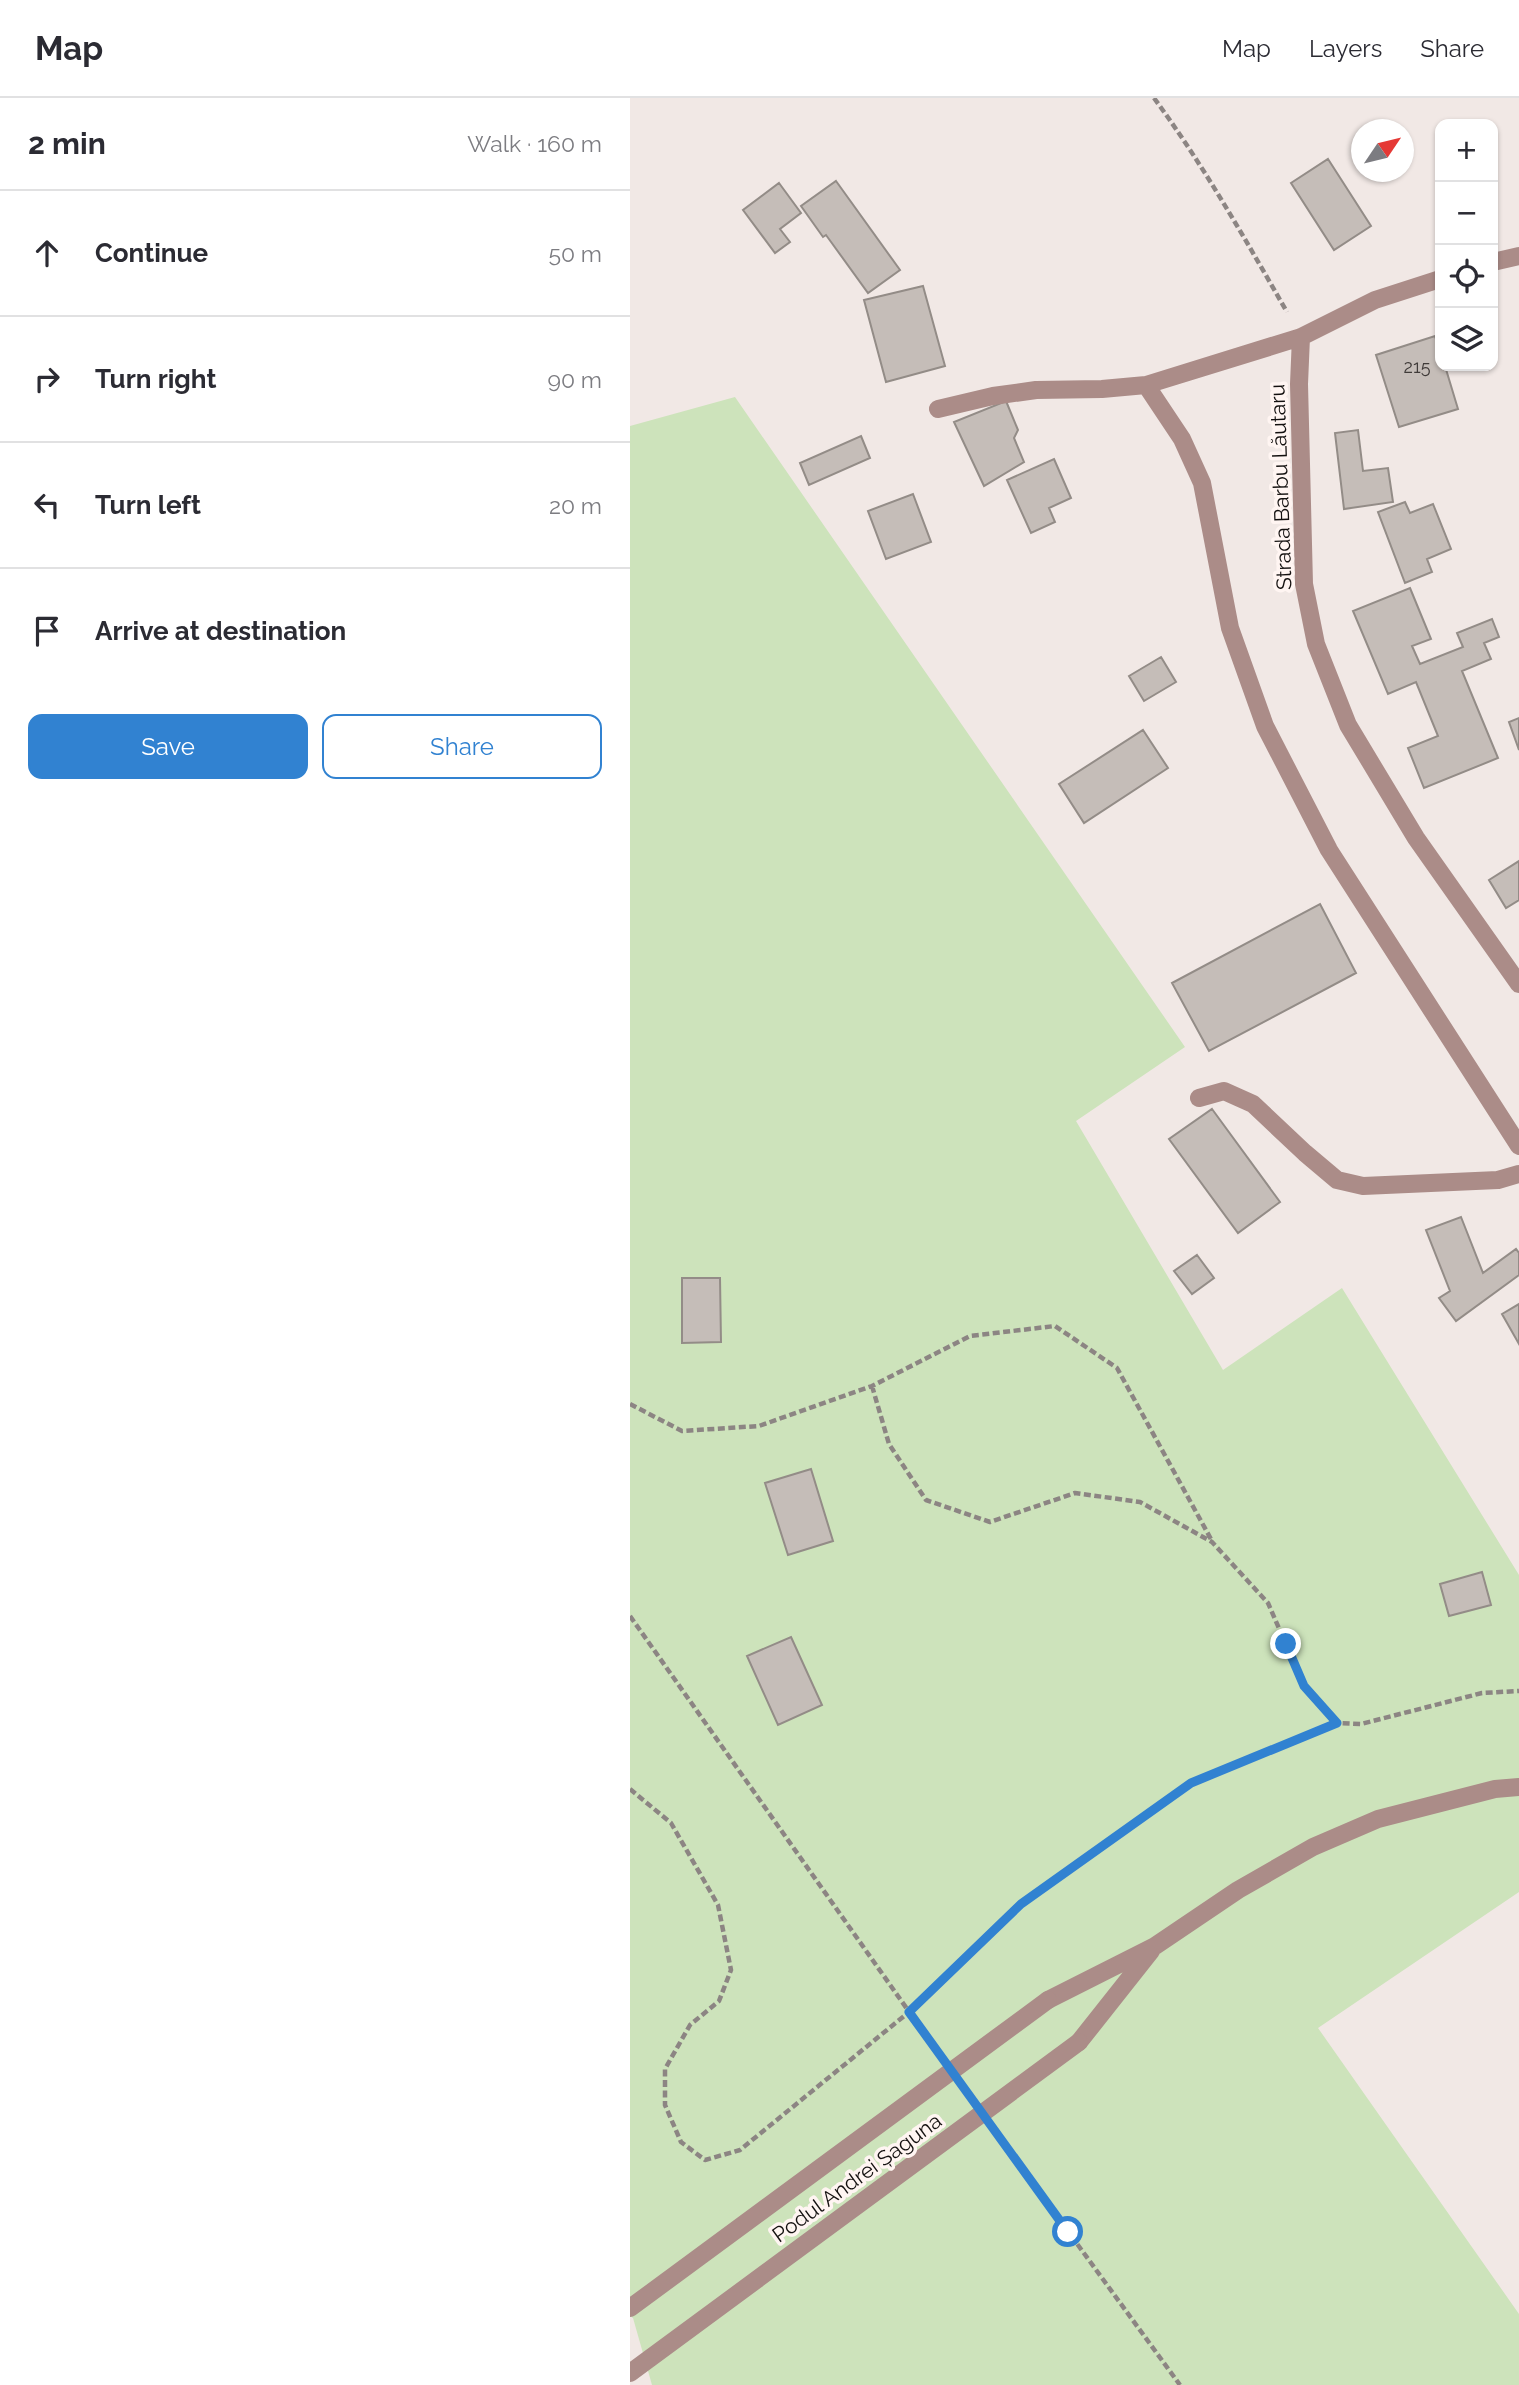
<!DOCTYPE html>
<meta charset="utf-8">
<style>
body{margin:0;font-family:Raleway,sans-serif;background:#f2f2f3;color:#2b2b33}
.controls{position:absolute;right:21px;top:21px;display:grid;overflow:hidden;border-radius:14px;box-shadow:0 2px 5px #0004}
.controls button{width:63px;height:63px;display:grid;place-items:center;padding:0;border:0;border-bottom:2px solid #e1e1e2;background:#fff;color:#2b2b33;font:35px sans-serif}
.compass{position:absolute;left:721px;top:21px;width:63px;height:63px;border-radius:50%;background:#fff;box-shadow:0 2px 5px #0004;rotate:55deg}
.stop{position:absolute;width:21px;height:21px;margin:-16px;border:5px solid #3182d1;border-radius:50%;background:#fff}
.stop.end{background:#3182d1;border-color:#fff;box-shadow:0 2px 7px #0008}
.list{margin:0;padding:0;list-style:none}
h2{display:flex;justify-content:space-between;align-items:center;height:91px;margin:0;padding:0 28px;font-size:30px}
h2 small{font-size:23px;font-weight:400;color:#7c7c81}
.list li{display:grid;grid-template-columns:46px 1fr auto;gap:21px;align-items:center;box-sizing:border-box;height:126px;padding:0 28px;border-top:2px solid #e1e1e2}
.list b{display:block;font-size:26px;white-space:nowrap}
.list em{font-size:23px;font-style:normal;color:#7c7c81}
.actions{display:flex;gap:14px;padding:21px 28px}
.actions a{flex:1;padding:16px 0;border:2px solid #3182d1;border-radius:14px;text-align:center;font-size:24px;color:#3182d1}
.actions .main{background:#3182d1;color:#fff}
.icon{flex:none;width:38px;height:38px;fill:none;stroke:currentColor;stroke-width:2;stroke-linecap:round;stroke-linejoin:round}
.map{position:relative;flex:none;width:889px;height:2287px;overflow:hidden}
header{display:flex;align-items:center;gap:42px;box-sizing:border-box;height:98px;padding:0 35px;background:#fff;border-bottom:2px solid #e1e1e2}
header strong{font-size:33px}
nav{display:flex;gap:38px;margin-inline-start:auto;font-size:24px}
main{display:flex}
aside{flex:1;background:#fff}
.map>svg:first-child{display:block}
.green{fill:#cde3bb}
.pier{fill:#f1e8e5}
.building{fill:#c5bdb8;stroke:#938c87;stroke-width:2}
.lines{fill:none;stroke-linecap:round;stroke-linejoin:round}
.path{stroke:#8c8583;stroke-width:4.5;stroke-dasharray:7 3.5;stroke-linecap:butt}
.minor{stroke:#ab8c88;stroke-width:18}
.minor-bridge{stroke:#ab8c88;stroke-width:18}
.route{stroke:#3182d1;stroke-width:9}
.labels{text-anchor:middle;stroke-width:7;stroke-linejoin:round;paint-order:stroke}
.number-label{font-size:18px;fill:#403b39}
.street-label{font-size:21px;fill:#13100f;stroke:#fff5f2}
</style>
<header>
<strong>Map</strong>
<nav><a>Map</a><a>Layers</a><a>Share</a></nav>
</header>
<main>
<aside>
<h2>2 min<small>Walk · 160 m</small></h2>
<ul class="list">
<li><svg class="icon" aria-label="ahead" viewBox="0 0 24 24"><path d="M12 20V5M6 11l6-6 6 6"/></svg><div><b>Continue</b></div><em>50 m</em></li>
<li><svg class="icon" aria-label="right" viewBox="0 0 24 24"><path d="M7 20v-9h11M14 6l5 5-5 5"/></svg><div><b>Turn right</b></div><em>90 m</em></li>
<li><svg class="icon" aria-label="left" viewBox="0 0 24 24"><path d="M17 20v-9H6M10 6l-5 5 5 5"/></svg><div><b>Turn left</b></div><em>20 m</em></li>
<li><svg class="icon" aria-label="arrive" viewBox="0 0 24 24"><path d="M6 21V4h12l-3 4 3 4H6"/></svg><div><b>Arrive at destination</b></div></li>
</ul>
<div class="actions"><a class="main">Save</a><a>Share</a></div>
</aside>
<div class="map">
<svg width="889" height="2287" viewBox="0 0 889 2287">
<rect width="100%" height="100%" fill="#f1e8e5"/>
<path class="green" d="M105,299L555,949L446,1023L593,1272L712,1190L889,1477V1794L688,1930L889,2216V2287H19L0,2221V328Z"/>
<path class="pier" d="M0,2218L3,2220L22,2287H0Z"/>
<path class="building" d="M698,61L741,128L704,152L661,85Z
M206,83L270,172L238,195L196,137L193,139L171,108Z
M149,85L171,115L150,131L160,144L145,155L113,112Z
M293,188L315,268L256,284L234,202Z
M805,238L810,254V268H815L828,311L769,329L746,257Z
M376,303L388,332L384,340L394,364L354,388L324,324Z
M728,332L733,373L758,370L763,404L714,411L705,335Z
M231,338L240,360L179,387L170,365Z
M424,361L441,400L419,410L425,424L401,435L377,382Z
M283,396L301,444L256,461L238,413Z
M775,404L780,415L803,406L821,451L797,461L802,474L775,485L748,414Z
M780,490L801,541L782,548L790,566L833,549L827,535L862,521L869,539L854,545L861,561L832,573L868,660L794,690L778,650L808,638L786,584L758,596L723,513Z
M531,559L546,584L514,603L499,578Z
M889,620V652L879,624Z
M513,632L538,670L454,725L429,686Z
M889,763V802L876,810L859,782Z
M690,806L726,875L579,953L542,885Z
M582,1011L650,1104L608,1135L539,1041Z
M831,1119L853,1175L886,1151L889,1155V1177L826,1223L809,1200L820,1193L796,1132Z
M567,1157L584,1180L562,1196L544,1173Z
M52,1180H90L91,1244L52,1245Z
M889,1206V1246L872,1216Z
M181,1371L203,1443L158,1457L135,1385Z
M852,1474L861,1507L819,1518L810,1486Z
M161,1539L192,1607L148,1627L117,1558Z"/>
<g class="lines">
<path class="path" d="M524,0C574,68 615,141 657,214
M242,1288L259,1346L296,1402L360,1424L445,1395L510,1404L582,1444L638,1505L674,1588L707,1625L731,1626L852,1595L889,1593
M0,1306L52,1333L129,1328L242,1288L340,1238L425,1228L487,1270L582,1443
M0,1518L306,1952
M0,1691L41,1725L88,1807L101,1872L89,1903L60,1927L35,1971V2007L51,2044L75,2062L110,2052L279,1914L391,1806L561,1685L707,1625
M367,2036L550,2287"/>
<path class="minor" d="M863,164L889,158
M671,239L669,286L674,486L686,546L718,627L786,740L889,886
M516,287L552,341L572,385L600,530L635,628L699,752L889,1048
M308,311L363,298L406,292L472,291L516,287L671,239L745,202L810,181
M569,1000L594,993L623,1006L675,1055L707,1082L733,1088L868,1082L889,1076
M418,1902L525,1848L608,1792L683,1749L748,1721L865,1691L889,1689
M449,1944L521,1853"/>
<path class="minor-bridge" d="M0,2210L418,1902
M0,2275L449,1944"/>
</g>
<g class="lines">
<path class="route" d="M438,2134L279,1914L391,1806L561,1685L707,1625L674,1588L656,1546"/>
</g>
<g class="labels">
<g class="number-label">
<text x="787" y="275">215</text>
</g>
<g class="street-label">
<text transform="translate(651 389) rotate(-92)" y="7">Strada Barbu Lăutaru</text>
<text transform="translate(227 2080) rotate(-36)" y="7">Podul Andrei Șaguna</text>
</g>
</g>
</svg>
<div class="controls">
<button>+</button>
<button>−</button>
<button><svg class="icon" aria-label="locate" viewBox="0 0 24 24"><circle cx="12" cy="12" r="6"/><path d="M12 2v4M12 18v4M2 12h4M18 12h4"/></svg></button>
<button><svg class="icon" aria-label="layers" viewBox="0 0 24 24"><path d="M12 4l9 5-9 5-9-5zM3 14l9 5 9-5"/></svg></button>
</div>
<svg class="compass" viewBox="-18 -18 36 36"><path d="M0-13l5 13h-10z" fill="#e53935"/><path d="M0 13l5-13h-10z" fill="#7c7c81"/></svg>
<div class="stop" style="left:438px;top:2134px"></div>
<div class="stop end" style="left:656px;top:1546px"></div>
</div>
</main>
